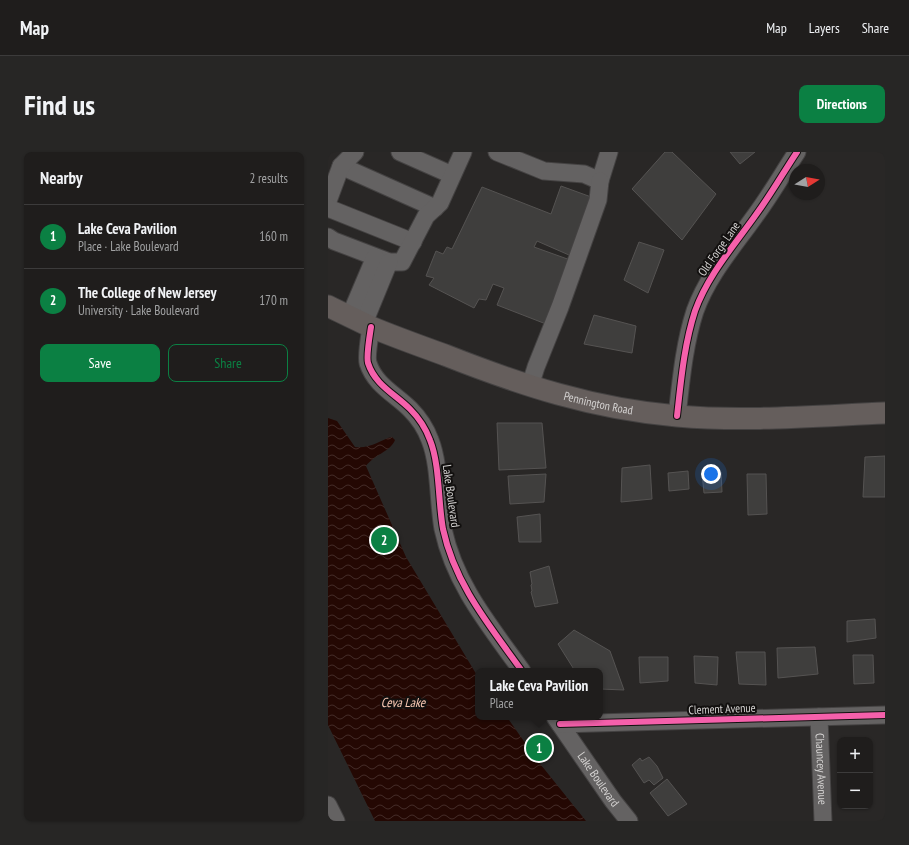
<!DOCTYPE html>
<meta charset="utf-8">
<style>
body{margin:0;font-family:"PT Sans Narrow",sans-serif;background:#272625;color:#f1f3f6}
.controls{position:absolute;right:12px;bottom:12px;display:grid;overflow:hidden;border-radius:8px;box-shadow:0 1px 3px #0004}
.controls button{width:36px;height:36px;display:grid;place-items:center;padding:0;border:0;border-bottom:1px solid #3c3b3b;background:#1f1d1c;color:#f1f3f6;font:20px sans-serif}
.compass{position:absolute;left:461px;top:12px;width:36px;height:36px;border-radius:50%;background:#1f1d1c;box-shadow:0 1px 3px #0004;rotate:79deg}
.you{position:absolute;left:383px;top:322px;width:14px;height:14px;margin:-10px;border:3px solid #fff;border-radius:50%;background:#1a73e8;box-shadow:0 0 0 6px #1a73e833}
.badge{display:grid;place-items:center;width:26px;height:26px;border-radius:50%;background:#0b8043;color:#fff;font-size:13px;font-weight:700}
.pin{position:absolute;translate:-50% -50%;border:2px solid #fff;box-shadow:0 1px 4px #0006}
.popup{position:absolute;left:147px;top:516px;width:128px;height:52px;box-sizing:border-box;display:grid;place-content:center;border-radius:8px;background:#1f1d1c;filter:drop-shadow(0 1px 3px #0005);font-size:13px;white-space:nowrap;color:#a1a2a3}
.popup b{font-size:15px;color:#f1f3f6}
.popup::after{content:'';position:absolute;left:50%;top:100%;margin-left:-8px;border:8px solid transparent;border-top-color:#1f1d1c}
.list{margin:0;padding:0;list-style:none}
h2{display:flex;justify-content:space-between;align-items:center;height:52px;margin:0;padding:0 16px;font-size:17px}
h2 small{font-size:13px;font-weight:400;color:#a1a2a3}
.list li{display:grid;grid-template-columns:26px 1fr auto;gap:12px;align-items:center;box-sizing:border-box;height:64px;padding:0 16px;border-top:1px solid #3c3b3b}
.list b{display:block;font-size:15px;white-space:nowrap}
.list p{margin:0;font-size:13px;white-space:nowrap;color:#a1a2a3}
.list em{font-size:13px;font-style:normal;color:#a1a2a3}
.actions{display:flex;gap:8px;padding:12px 16px}
.actions a{flex:1;padding:9px 0;border:1px solid #0b8043;border-radius:8px;text-align:center;font-size:14px;color:#0b8043}
.actions .main{background:#0b8043;color:#fff}
.map{position:relative;flex:none;width:557px;height:669px;overflow:hidden;border-radius:8px}
header{display:flex;align-items:center;gap:24px;box-sizing:border-box;height:56px;padding:0 20px;background:#1f1d1c;border-bottom:1px solid #3c3b3b}
header strong{font-size:19px}
nav{display:flex;gap:22px;margin-inline-start:auto;font-size:14px}
.intro{display:flex;align-items:center;justify-content:space-between;box-sizing:border-box;height:96px;padding:0 24px}
h1{margin:0;font-size:28px}
.button{padding:10px 18px;border-radius:8px;background:#0b8043;color:#fff;font-size:14px;font-weight:700}
main{display:flex;gap:24px;padding:0 24px}
aside{flex:1;background:#1f1d1c;border-radius:8px;box-shadow:0 1px 3px #0004}
.map>svg:first-child{display:block}
.water{fill:url(#water-waves)}
.building{fill:#3f3e3d;stroke:#555352}
.lines{fill:none;stroke-linecap:round;stroke-linejoin:round}
.minor-casing{stroke:#444242;stroke-width:19}
.major-casing{stroke:#444242;stroke-width:23}
.minor{stroke:#646262;stroke-width:17}
.major{stroke:#655e5c;stroke-width:21}
.cycleway-casing{stroke:#12100f;stroke-width:8}
.cycleway{stroke:#f560ab;stroke-width:6}
.labels{text-anchor:middle;stroke-width:4;stroke-linejoin:round;paint-order:stroke}
.street-label{font-size:12px;fill:#d3d1d0;stroke:#12100f}
.water-label{font-size:13px;font-style:italic;fill:#fccab5;stroke:#12100f}
</style>
<header>
<strong>Map</strong>
<nav><a>Map</a><a>Layers</a><a>Share</a></nav>
</header>
<div class="intro"><h1>Find us</h1><a class="button">Directions</a></div>
<main>
<aside>
<h2>Nearby<small>2 results</small></h2>
<ul class="list">
<li><span class="badge">1</span><div><b>Lake Ceva Pavilion</b><p>Place · Lake Boulevard</p></div><em>160 m</em></li>
<li><span class="badge">2</span><div><b>The College of New Jersey</b><p>University · Lake Boulevard</p></div><em>170 m</em></li>
</ul>
<div class="actions"><a class="main">Save</a><a>Share</a></div>
</aside>
<div class="map">
<svg width="557" height="669" viewBox="0 0 557 669">
<defs>
<pattern id="water-waves" width="16" height="10" patternUnits="userSpaceOnUse"><rect width="16" height="10" fill="#240803"/><path d="M0 5q4-4 8 0t8 0" fill="none" stroke="#432b27"/></pattern>
</defs>
<rect width="100%" height="100%" fill="#292726"/>
<path class="water" d="M0,266L9,269L27,295C35,296 42,294 49,291C54,289 58,286 64,285L67,288C63,299 46,303 38,314L78,405L150,525V565H179L209,608L258,669H47L0,573Z"/>
<path class="building" d="M337,0H344L388,42L354,88L304,37Z
M402,0H427L412,12Z
M233,34L266,46L241,103L209,89L206,95L245,109L218,172L169,153L176,136L165,132L158,148L151,147L146,156L101,133L106,126L98,124L108,99L115,102L119,95L124,97L154,35L223,62Z
M311,90L336,98L320,141L296,128Z
M266,163L308,174L304,201L256,192Z
M169,271H214L218,316L171,318Z
M557,304V345H535L537,305Z
M322,313L324,347L293,350L294,316Z
M360,319L361,337L341,339L340,321Z
M393,320L394,340L376,341L374,321Z
M218,322L216,350L182,352L180,324Z
M419,322H438L439,362L420,363Z
M212,362L213,390H191L189,365Z
M221,414L230,451L207,455L203,440L204,439L203,433L204,432L202,420Z
M547,467L548,486L519,490V469Z
M246,478L282,499L296,538L272,537V519H247L230,492Z
M487,495L490,522L450,526L449,496Z
M408,500H437L438,533L411,532Z
M525,503H545L546,531L526,532Z
M366,504L390,505L389,533L367,531Z
M311,505H340V529L312,531Z
M211,586L220,600L211,605L202,592Z
M321,605L329,614L335,626L326,633L321,628L316,631L304,613L312,606L314,609Z
M339,627L359,652L340,664L322,641Z"/>
<g class="lines">
<g class="minor-casing">
<g id="minor">
<path d="M72,0L124,23"/>
<path d="M169,0L216,19L256,22L272,29L281,0"/>
<path d="M13,14L107,56"/>
<path d="M0,49L13,14L27,0"/>
<path d="M0,56L85,90"/>
<path d="M0,85L6,89L61,110H74L98,64L112,51L135,0"/>
<path d="M22,164L47,105"/>
<path d="M36,171L61,110"/>
<path d="M43,175C42,182 38,204 40,211C47,233 67,242 82,257C91,266 98,277 102,288C112,313 110,350 115,377C127,433 162,474 194,519"/>
<path d="M202,234L208,215L232,155L270,48L272,29"/>
<path d="M349,264C353,229 356,193 367,159C380,123 405,95 427,64C442,44 455,21 469,0"/>
<path id="s1" d="M227,565L285,649L301,669"/>
<path id="s2" d="M491,565L495,669"/>
<path d="M232,572L557,563"/>
<path d="M0,653L8,669"/>
</g>
</g>
<g class="major-casing">
<g id="major">
<path id="s3" d="M0,154C14,161 29,168 43,175C67,185 92,194 117,203C193,233 266,257 349,264C418,270 488,264 557,261"/>
</g>
</g>
<use href="#minor" class="minor"/>
<use href="#major" class="major"/>
<g class="cycleway-casing">
<path id="cycleway" d="M43,175C42,182 38,204 40,211C47,233 67,242 82,257C91,266 98,277 102,288C112,313 110,350 115,377C127,433 162,474 194,519
M349,264C353,229 356,193 367,159C380,123 405,95 427,64C442,44 455,21 469,0
M232,572L557,563"/>
</g>
<use href="#cycleway" class="cycleway"/>
</g>
<g class="labels">
<g class="street-label">
<text transform="translate(391 97) rotate(-55)" y="4">Old Forge Lane</text>
<text dy="4" stroke="none"><textPath href="#s3" startOffset="288">Pennington Road</textPath></text>
<text transform="translate(123 344) rotate(82)" y="4">Lake Boulevard</text>
<text transform="translate(394 557) rotate(-2)" y="4">Clement Avenue</text>
<text dy="4" stroke="none"><textPath href="#s2" startOffset="52">Chauncey Avenue</textPath></text>
<text dy="4" stroke="none"><textPath href="#s1" startOffset="76">Lake Boulevard</textPath></text>
</g>
<g class="water-label">
<text x="75" y="555">Ceva Lake</text>
</g>
</g>
</svg>
<div class="controls">
<button>+</button>
<button>−</button>
</div>
<svg class="compass" viewBox="-18 -18 36 36"><path d="M0-13l5 13h-10z" fill="#e53935"/><path d="M0 13l5-13h-10z" fill="#a1a2a3"/></svg>
<div class="you"></div>
<div class="pin badge" style="left:211px;top:596px">1</div>
<div class="popup"><b>Lake Ceva Pavilion</b>Place</div>
<div class="pin badge" style="left:56px;top:388px">2</div>
</div>
</main>
